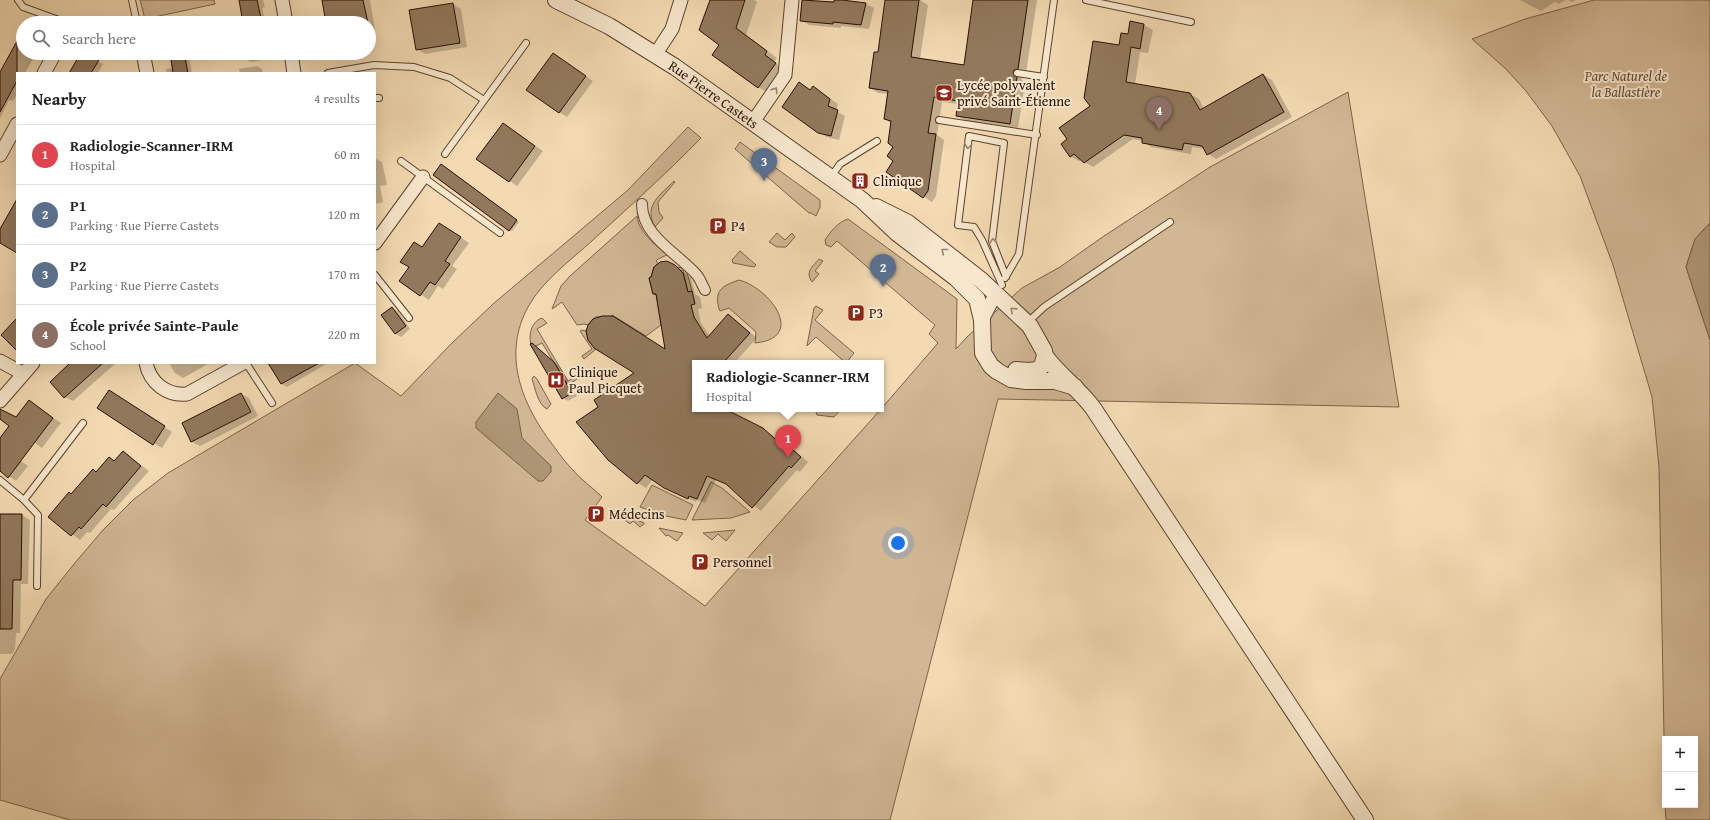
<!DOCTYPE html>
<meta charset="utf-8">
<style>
body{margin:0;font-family:"Gentium Book Plus",serif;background:#f6f6f6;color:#222}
.controls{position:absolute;right:12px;bottom:12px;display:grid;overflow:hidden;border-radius:0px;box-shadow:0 4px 16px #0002}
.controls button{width:36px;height:36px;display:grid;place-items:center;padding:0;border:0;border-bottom:1px solid #e0e0e0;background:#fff;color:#222;font:20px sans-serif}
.you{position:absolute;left:898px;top:543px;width:14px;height:14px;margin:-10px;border:3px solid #fff;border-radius:50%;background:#1a73e8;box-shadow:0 0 0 6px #1a73e833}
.badge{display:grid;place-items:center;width:26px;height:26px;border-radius:50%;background:#8f2418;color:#fff;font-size:13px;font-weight:700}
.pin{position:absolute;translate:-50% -33px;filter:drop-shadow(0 1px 2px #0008)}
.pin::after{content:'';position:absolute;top:21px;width:14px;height:12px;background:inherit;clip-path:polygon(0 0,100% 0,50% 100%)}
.popup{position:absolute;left:692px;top:360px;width:192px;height:52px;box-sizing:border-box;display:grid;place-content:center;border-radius:0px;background:#fff;filter:drop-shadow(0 1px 3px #0005);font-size:13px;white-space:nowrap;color:#767676}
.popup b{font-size:15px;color:#222}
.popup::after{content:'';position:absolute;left:50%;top:100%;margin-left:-8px;border:8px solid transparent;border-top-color:#fff}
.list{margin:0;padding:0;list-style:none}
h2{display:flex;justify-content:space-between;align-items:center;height:52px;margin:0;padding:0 16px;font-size:17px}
h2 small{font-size:13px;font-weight:400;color:#767676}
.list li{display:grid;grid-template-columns:26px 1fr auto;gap:12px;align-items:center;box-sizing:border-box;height:60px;padding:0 16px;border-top:1px solid #e0e0e0}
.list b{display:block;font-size:15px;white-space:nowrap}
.list p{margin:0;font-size:13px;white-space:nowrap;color:#767676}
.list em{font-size:13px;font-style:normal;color:#767676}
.icon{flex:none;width:22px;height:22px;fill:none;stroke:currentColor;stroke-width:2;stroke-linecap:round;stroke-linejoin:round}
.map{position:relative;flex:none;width:1710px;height:820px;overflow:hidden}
.search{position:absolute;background:#fff;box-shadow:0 4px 16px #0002;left:16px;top:16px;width:360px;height:44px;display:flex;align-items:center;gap:10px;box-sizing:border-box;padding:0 14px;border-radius:22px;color:#767676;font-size:15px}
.panel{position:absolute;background:#fff;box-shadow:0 4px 16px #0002;left:16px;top:72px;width:360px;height:292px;border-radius:0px}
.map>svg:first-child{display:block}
.green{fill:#d1b794;stroke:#7d634a}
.water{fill:#ae9575;stroke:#795f46}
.shadow{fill:#0003}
.building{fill:#92795d;stroke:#290f00}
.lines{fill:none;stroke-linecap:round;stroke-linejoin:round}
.service-casing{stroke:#5c422c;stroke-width:8}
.pedestrian-casing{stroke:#5c422c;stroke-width:12}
.minor-casing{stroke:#5c422c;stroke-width:15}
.tertiary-casing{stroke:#5c422c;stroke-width:18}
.service{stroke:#f7e7cd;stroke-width:6}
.pedestrian{stroke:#f7e7cd;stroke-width:10}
.minor{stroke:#f7e7cd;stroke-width:13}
.tertiary{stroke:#f7e7cd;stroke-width:16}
.oneway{stroke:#9a8671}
.labels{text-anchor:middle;stroke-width:4;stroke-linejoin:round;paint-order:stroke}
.park-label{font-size:14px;font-style:italic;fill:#644a34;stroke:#f7e7cd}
.poi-label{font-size:14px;fill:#290f00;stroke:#f7e7cd;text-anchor:start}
.street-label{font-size:14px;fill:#290f00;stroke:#f7e7cd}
</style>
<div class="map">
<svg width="1710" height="820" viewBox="0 0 1710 820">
<rect width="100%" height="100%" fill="#f3dab2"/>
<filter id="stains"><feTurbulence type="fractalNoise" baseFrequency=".005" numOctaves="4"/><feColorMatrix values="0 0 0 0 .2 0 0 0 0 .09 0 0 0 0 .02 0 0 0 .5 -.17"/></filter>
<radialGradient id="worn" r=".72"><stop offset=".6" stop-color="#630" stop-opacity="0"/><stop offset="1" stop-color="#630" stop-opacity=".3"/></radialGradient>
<path class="green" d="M140,0H214L215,4L145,19Z
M1594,0H1710V223L1695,239L1686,267L1710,340V820H1666L1665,805H1695V739H1665V789L1659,467L1652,397L1613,265L1580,176L1552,126L1526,91L1506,69L1472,39L1525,19Z
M1348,92L1399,407L998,399L890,820H70L0,800V679L46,599L74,564L103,530L133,500L168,473L355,363L401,396L451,344L493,304L628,190L688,127L701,138C666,174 629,207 593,240C571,260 542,281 528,307C503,353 520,400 549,440C556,449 563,460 571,468C580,479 592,487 602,497L585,520L705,606L881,409L938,343L929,334L935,325L837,241L831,247L826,245L825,240C830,232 838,222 848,219L957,299L956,349L968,336L1022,288L1060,267L1104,236L1210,167Z
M740,142L820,200V207L816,216L811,213H809L735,149Z
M674,181L675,182L658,202L659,212L663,218L655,227C643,206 660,195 674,181Z
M637,216C639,233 655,244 667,255L658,259L656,261L658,263L654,267L651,277L649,278L653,294H656L661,325L646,336L612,315L611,317H595L588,325L584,324L577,325L562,302L552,309L561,286L570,276Z
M777,233L785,240L792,233L795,237L786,247H777L769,242Z
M740,251L756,265L754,267L733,263L732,260Z
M819,259L823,261L815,271L819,274L812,282C805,272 812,267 819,259Z
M677,267L686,269L692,291L688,292L683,270L680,271Z
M739,280C770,288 807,338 755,343L756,332L729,308L720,311L719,309C714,290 722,286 739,280Z
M816,306L823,310L815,320L854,353L846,363L816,337L807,346L814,308Z
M542,318L547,323L537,329L568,381L578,375L580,377L568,385L542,343L532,348C528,338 530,322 542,318Z
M582,330L586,331L588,340L596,349L584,359L582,356L592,349L580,331Z
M534,376L537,379L551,404L547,409C538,405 535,388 532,379Z
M815,409H841L834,417L817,415Z
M711,482L722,488L750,512L731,518L692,520Z
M652,485L693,505L686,520L666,516L640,507Z
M623,514L644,523V524L640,527L633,521L630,524L621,517Z
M659,528L683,533L677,541L668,535L666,536Z
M735,530L726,541L718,534L712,540L703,533Z"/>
<path class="water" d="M1710,223V340L1686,267L1695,239Z
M498,393L517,409L522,438L551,466V472L543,481H538L476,428V422Z"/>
<path class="shadow" d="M240,0H263L265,7L262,8L266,23H244Z
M323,0H370L376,36L369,37V23H327Z
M711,0H754L757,2L746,35L777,58L774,62L786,70L769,93L758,87L720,44Z
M803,0L866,4L874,8L869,29L841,26V28L809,25L801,20Z
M886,0H920L928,5L920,59L965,66L974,0H1037L1026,73L1022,75L1021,78L1025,83L1018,128L966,121L957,116L959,104L942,102L937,135L944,140L936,196L932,202L887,172L895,161L892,123L885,119L889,94L878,93L870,88L879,54Z
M1520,0H1566L1559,4L1555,2L1541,11Z
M1568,0H1576L1572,2Z
M453,4L461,9L467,47L425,54L417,49Z
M29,21L36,23H28Z
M1131,22L1144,25L1153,30L1148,53L1140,52L1135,84L1190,94L1199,99L1204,109L1263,75L1272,80L1292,117L1216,159L1208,154L1205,149L1192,147L1191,154L1151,147L1143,141L1133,139L1093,167L1081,160L1079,161L1070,156L1068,140L1091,107L1120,46L1129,36Z
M23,31V53H36L25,73H17V94L13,101L9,100L0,118V73Z
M82,53L103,64L98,73H70Z
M171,53H192L193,57H189L192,73H167L166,69L173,68Z
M245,53H273L274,58L251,62L246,59Z
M554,54L593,81L567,117L559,112Z
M257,66L262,69L263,73H240L239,69Z
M800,83L811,91L814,87L838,104L836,111L845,116L839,140L827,137L818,132Z
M503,124L543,151L517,186L478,158Z
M375,158L382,162L387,185L380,186L383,202L375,204Z
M443,167L519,222L512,231L510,230Z
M448,229L469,243L452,266L457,269L443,289L438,286L429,300L400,281L423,248Z
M675,265L691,278L695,294L700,297L702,308L698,309L701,323L710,336L728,315L757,338L736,361L740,363H695V409H722L771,434L785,446L786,445L794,450L808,462L800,472L797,470L761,511L729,486L716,480L705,503L697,500L696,502L673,492L653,479L646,488L638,483L594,444L577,423L600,407L636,373L666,350L658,296L654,294Z
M392,308L398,311L410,329L401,337L396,334L383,315Z
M532,344L559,366L577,396L568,401L563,398Z
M72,363H116L73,401L65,397Z
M169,363H210L183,378L175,373Z
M274,363H328L287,387L282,384Z
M241,394L249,398L258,416L200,446L192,442L183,423Z
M117,396L172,432L162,448L99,408Z
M29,401L61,423L42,448L0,417V410L16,418Z
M783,409H804L800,410Z
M0,446L28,466L16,481L0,470Z
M123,452L149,471L114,510L111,509L90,533L87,532L80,540L49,517L97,473L114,461Z
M0,515H22L30,520L28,584H21L20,633H16L15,649L12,654H0Z"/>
<path class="building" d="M239,0H257L262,23H243Z
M322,0H363L368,23H326Z
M710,0H745L736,28L767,51L765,55L776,63L758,88L712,55L719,45L699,30Z
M802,0L834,2V0H842L866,3L861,25L833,22V24L800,21Z
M885,0H919L911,57L964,65L973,0H1028L1018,69L1014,70L1013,73L1017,77L1010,124L956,116L958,101L934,97L928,133L936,134L928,191L923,198L886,172L893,161L887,156L893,147L888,143L891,121L884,119L888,91L869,88L874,52H878Z
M453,3L460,43L416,50L409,10Z
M1130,21L1144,24L1140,49L1131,47L1126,82L1190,93L1200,110L1263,74L1284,112L1207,155L1202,146L1184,143L1182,150L1142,143V138L1124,135L1084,163L1074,154L1070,157L1061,144L1067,139L1059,128L1090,106L1084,98L1093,41L1119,45L1121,33L1128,34Z
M17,41V81L0,112V72Z
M81,53H86L99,60L91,73H69Z
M170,53H184L188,73H173Z
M553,53L586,76L559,113L526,90Z
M799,82L810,90L813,86L830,99L828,106L838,110L831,136L818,133L782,107Z
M503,123L535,146L509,182L476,159Z
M441,164L517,220L509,231L433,175Z
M17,199V253L0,243V229Z
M439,223L461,237L445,261L450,264L435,285L430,282L420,296L399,281L409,267L400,262L414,242L422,247Z
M667,261L675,265L683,273L688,292L692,291L695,304L691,305L694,317L707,338L728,314L750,333L723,363H695V409H725L763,428L784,447L786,444L801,457L791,468L789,466L752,508L726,484L707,476L697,499L689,496L688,499L664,488L645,475L637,484L608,460L576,422L598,407L594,400L634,373L594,348L588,340L586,331L588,325L593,319L602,316H613L665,349L656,294H653L649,278L651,277L654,267L660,262Z
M392,307L406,326L395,334L381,315Z
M17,318V351L1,335Z
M532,343L554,362L572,393L562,399L530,344Z
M70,363H103L64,398L50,382Z
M268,363H319L281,384Z
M109,390L165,426L153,445L97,408Z
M241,393L251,412L191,442L182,423Z
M29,400L53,418L8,478L0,471V438L9,426L0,419V409L16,417Z
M123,451L141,466L106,507L103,504L81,529L79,527L71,536L48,517L69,492L71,494L93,469L96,472L109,457L114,461Z
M0,514H22L21,580H13L12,629H0Z"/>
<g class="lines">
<g class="service-casing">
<path id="service" d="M18,0L23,7L67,23
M132,0L137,23
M1086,0L1191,22
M328,73L374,65L414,67L450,78L484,100
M1017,73L1044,77
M375,98H379
M939,120L1037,135
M445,154L526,43
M401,161L500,233
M831,177L840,164L877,141
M375,275L409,318
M1005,278L1019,254L1054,0
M1002,285L982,240L974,227L958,225L969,136L1004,143L992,241L1006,277
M1027,323L1044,307L1170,222
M246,363L272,403
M0,480L24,500L83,423
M24,500L38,515L37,586"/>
</g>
<g class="pedestrian-casing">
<path id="pedestrian" d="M642,204C642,236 676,252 696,274C700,278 702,285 705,290"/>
</g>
<g class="minor-casing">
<path id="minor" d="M282,0L286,23
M143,53L147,73
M291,53L294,73
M655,55L672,29L681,0
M44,73L55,53
M753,122L785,75L792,0
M0,155L17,124
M375,243L423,177
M982,320L996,293
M0,361L22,373
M146,363C150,383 167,396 187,394L243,363
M0,401L33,363"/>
</g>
<g class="tertiary-casing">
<g id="tertiary">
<path id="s1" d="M556,0L609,26L675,67L862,200L897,233L956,278L977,299L982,320L983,353L991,366L997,371L1011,379L1026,381H1055L1075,387"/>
<path d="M876,207L908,223L981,280L1030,326L1044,351L1045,356L1042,366L1037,370L1029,371L1016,370"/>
<path d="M1045,356C1059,375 1079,389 1093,408L1365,820"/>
</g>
</g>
<use href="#service" class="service"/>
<use href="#pedestrian" class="pedestrian"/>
<use href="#minor" class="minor"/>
<use href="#tertiary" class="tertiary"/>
</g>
<defs><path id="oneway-chevron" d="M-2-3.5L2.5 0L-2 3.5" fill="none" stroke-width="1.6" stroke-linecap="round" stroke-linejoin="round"/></defs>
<g class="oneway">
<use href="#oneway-chevron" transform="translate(775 90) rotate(-57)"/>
<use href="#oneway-chevron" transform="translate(968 146) rotate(97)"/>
<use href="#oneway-chevron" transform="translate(993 241) rotate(-96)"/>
<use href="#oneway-chevron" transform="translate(944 251) rotate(-142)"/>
<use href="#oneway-chevron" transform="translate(1013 310) rotate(-136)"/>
</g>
<defs>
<g id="school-square" transform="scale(0.9)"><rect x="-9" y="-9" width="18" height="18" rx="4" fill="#8f2418" stroke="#f7e7cd"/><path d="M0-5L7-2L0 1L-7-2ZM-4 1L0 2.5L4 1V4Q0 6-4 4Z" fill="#fff"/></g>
<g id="building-square" transform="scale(0.9)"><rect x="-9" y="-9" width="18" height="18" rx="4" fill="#8f2418" stroke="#f7e7cd"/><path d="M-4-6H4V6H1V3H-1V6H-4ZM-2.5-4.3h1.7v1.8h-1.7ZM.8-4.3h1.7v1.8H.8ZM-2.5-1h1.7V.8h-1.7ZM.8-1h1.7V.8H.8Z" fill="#fff"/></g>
<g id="parking-square" transform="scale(0.9)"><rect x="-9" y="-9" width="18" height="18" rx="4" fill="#8f2418" stroke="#f7e7cd"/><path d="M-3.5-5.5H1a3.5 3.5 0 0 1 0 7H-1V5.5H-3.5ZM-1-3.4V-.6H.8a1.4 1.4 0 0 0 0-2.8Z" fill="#fff"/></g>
<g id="hospital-square" transform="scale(0.9)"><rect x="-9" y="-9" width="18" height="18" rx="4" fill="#8f2418" stroke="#f7e7cd"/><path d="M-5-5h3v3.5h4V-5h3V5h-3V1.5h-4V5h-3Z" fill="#fff"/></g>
</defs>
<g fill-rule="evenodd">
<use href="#school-square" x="944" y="93"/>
<use href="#building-square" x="860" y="181"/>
<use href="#parking-square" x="718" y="226"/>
<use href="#parking-square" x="856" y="313"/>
<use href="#hospital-square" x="556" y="380"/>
<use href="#parking-square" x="596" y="514"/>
<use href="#parking-square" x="700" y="562"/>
</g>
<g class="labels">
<g class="park-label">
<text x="1626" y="81">Parc Naturel de<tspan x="1626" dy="16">la Ballastière</tspan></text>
</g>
<g class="poi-label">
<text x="957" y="90">Lycée polyvalent<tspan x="957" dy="16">privé Saint-Étienne</tspan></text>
<text x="873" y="186">Clinique</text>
<text x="731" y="231">P4</text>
<text x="869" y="318">P3</text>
<text x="569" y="377">Clinique<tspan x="569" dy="16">Paul Picquet</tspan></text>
<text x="609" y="519">Médecins</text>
<text x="713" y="567">Personnel</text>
</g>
<g class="street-label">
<text dy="5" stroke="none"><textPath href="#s1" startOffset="184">Rue Pierre Castets</textPath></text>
</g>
</g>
<rect width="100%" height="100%" filter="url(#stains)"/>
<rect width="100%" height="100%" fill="url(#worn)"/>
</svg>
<div class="controls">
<button>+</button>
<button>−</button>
</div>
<div class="you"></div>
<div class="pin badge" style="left:788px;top:458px;background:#e0444e">1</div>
<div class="popup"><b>Radiologie-Scanner-IRM</b>Hospital</div>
<div class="pin badge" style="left:883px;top:287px;background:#5c6f8a">2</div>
<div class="pin badge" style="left:764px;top:181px;background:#5c6f8a">3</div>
<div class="pin badge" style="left:1159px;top:130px;background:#8d6e63">4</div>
<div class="search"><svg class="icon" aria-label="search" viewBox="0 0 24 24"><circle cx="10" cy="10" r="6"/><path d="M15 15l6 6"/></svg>Search here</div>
<section class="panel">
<h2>Nearby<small>4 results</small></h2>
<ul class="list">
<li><span class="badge" style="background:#e0444e">1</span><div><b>Radiologie-Scanner-IRM</b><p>Hospital</p></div><em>60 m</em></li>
<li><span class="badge" style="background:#5c6f8a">2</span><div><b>P1</b><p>Parking · Rue Pierre Castets</p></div><em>120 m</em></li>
<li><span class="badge" style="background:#5c6f8a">3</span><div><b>P2</b><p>Parking · Rue Pierre Castets</p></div><em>170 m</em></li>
<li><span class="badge" style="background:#8d6e63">4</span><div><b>École privée Sainte-Paule</b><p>School</p></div><em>220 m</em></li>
</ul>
</section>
</div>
